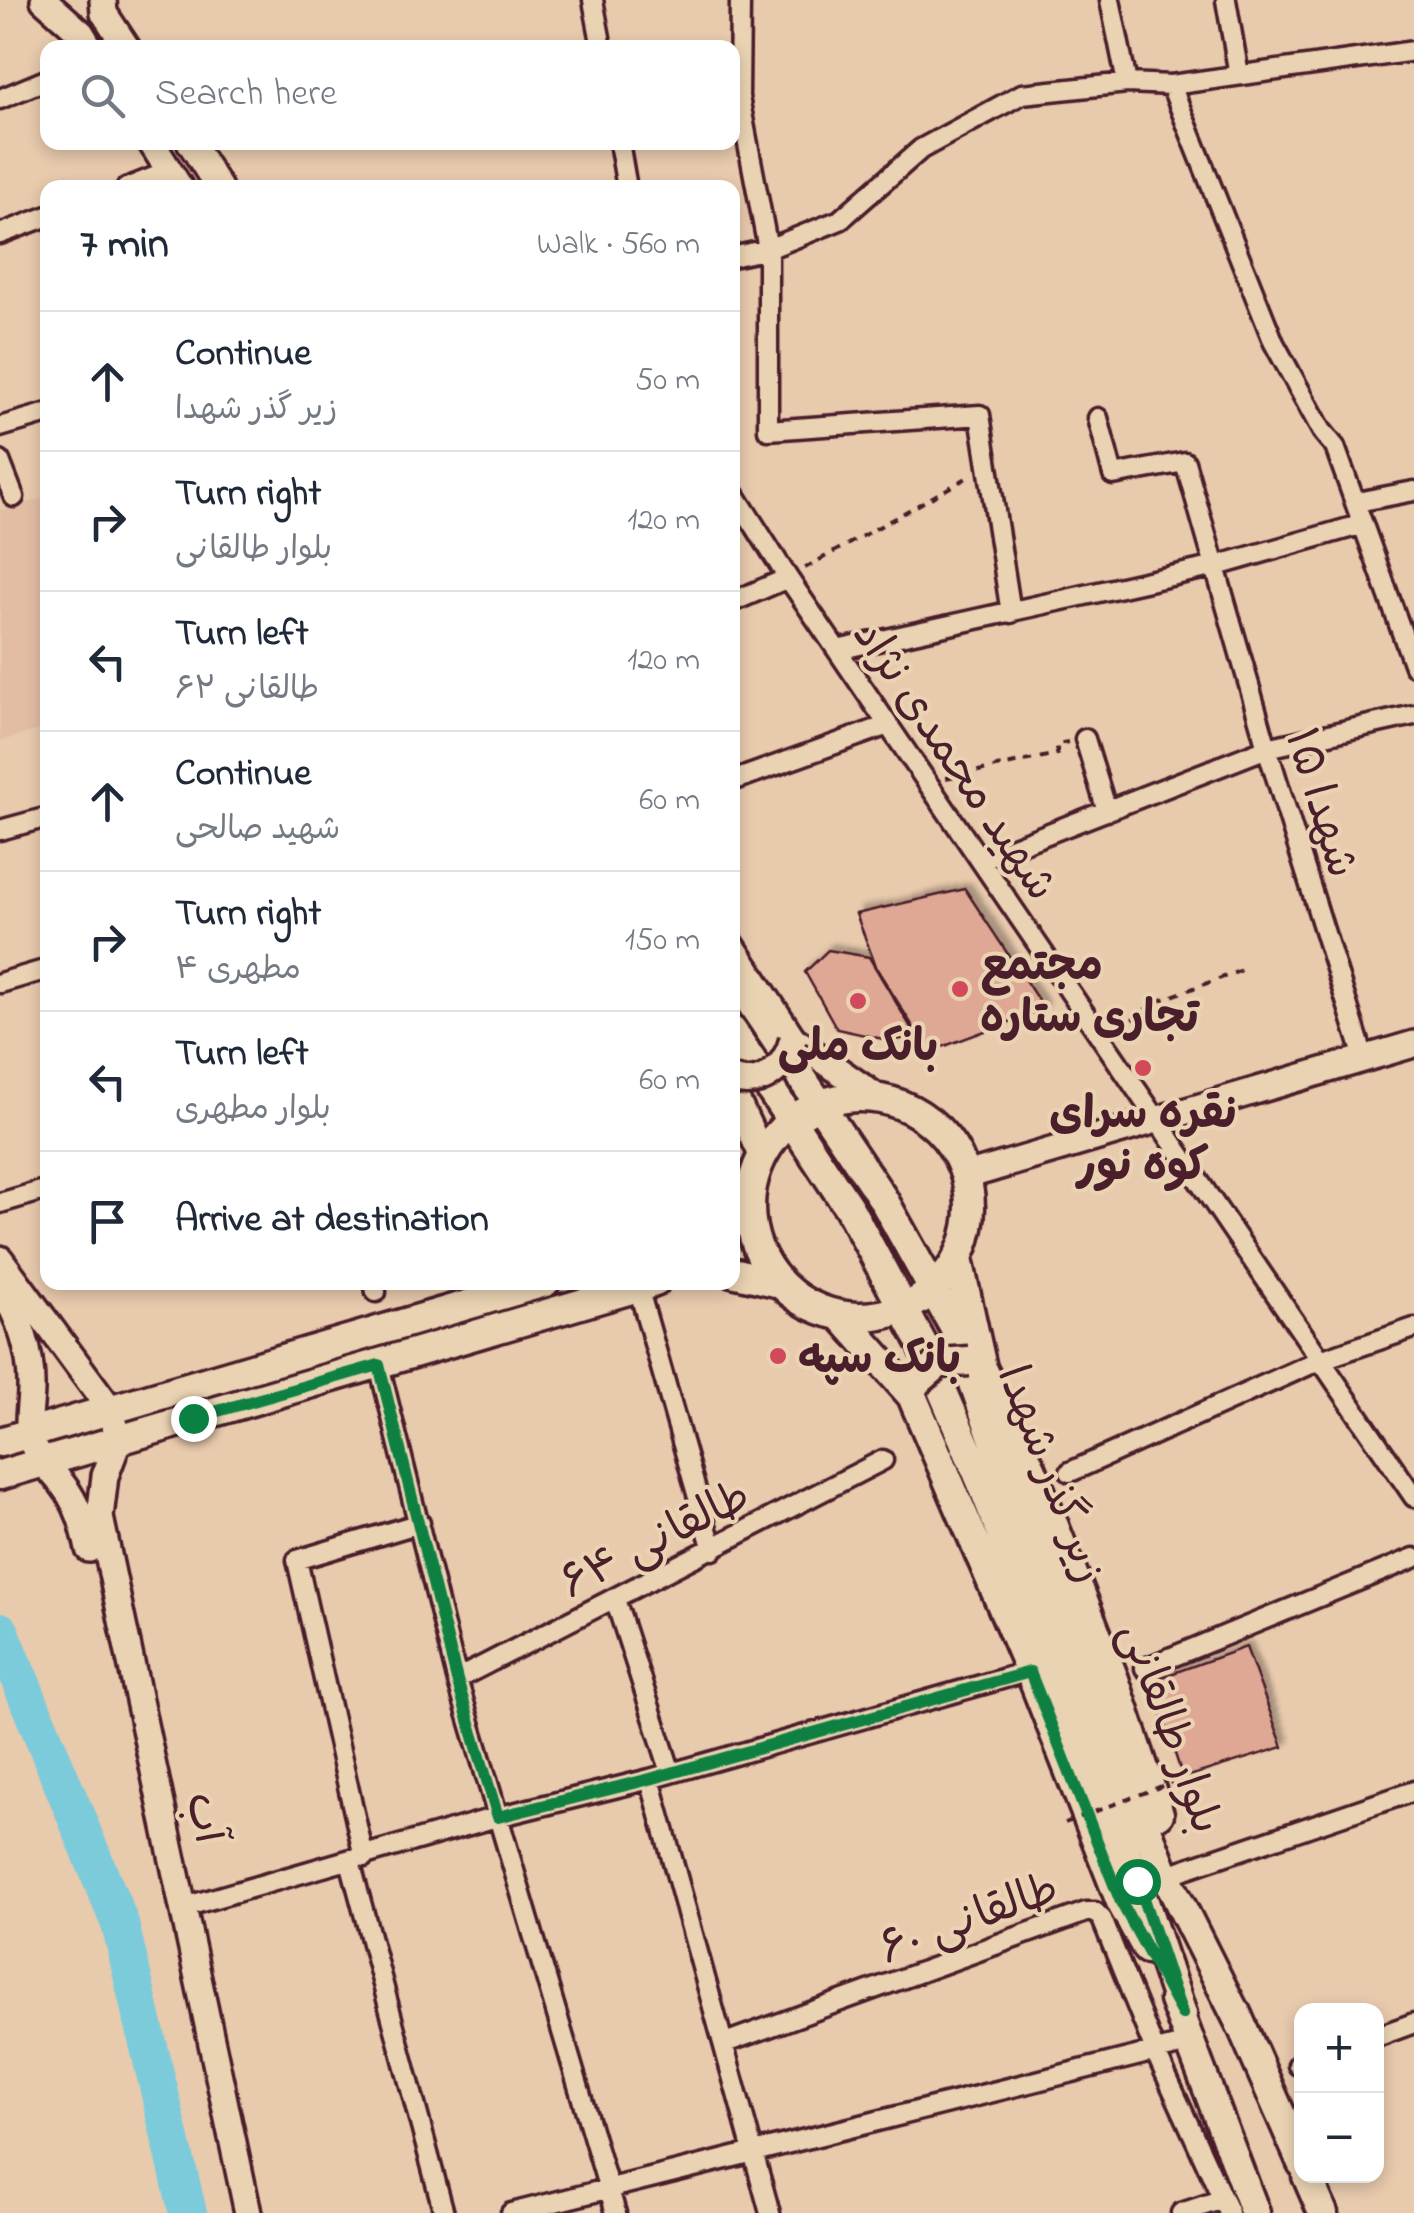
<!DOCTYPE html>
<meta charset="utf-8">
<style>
body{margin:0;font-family:"Indie Flower","Playpen Sans Arabic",sans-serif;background:#f6f6f7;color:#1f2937}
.controls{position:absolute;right:30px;bottom:30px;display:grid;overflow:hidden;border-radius:20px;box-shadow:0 5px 15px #0003}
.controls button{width:90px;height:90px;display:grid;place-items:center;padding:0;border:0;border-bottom:2px solid #e0e1e3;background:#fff;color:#1f2937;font:50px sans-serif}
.stop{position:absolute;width:30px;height:30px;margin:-22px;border:8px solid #0b8043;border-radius:50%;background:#fff}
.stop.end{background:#0b8043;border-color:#fff;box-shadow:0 2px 10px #0008}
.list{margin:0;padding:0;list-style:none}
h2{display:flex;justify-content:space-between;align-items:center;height:130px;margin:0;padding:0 40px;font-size:42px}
h2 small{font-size:32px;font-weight:400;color:#747a83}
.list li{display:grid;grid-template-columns:65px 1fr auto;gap:30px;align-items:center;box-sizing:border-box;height:140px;padding:0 40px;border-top:2px solid #e0e1e3}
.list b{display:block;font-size:38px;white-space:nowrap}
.list p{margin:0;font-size:32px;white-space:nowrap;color:#747a83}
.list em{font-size:32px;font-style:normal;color:#747a83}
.icon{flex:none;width:55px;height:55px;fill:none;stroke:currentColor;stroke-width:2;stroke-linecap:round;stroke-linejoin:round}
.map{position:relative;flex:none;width:1414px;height:2213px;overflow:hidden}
.search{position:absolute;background:#fff;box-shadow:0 5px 15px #0003;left:40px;top:40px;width:700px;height:110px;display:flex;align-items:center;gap:25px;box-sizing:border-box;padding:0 35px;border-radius:20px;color:#747a83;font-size:38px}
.panel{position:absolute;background:#fff;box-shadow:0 5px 15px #0003;left:40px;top:180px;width:700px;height:1110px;border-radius:20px}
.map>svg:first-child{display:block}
.built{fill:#e2bda4}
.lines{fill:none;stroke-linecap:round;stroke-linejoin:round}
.river{stroke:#7ccbda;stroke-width:38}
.building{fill:#dea894;stroke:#4a1f2b;stroke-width:2.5;filter:url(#shadow)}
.street-casing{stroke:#4a1f2b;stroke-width:25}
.secondary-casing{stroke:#4a1f2b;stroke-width:32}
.primary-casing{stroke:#4a1f2b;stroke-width:35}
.path{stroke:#4a1f2b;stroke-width:4;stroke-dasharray:8 8;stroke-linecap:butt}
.street{stroke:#ead3b3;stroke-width:18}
.secondary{stroke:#ead3b3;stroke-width:25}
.primary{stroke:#ead3b3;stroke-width:28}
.secondary-bridge-casing{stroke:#4a1f2b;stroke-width:32;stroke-linecap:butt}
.primary-bridge-casing{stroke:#4a1f2b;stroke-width:35;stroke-linecap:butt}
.path-bridge{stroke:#4a1f2b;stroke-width:4;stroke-dasharray:8 8;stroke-linecap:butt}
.secondary-bridge{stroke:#ead3b3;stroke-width:25}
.primary-bridge{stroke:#ead3b3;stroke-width:28}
.route{stroke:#0b8043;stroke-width:12}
.poi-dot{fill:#d1495b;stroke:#ead3b3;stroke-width:4}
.labels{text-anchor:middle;stroke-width:8;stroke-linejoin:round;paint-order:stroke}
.street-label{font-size:45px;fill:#4a1f2b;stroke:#ead3b3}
.poi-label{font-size:45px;font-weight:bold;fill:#4a1f2b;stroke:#ead3b3;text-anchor:start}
</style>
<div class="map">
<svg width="1414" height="2213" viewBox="0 0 1414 2213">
<defs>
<filter id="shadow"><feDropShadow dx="5.5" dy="-5.5" stdDeviation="2.5" flood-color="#0004"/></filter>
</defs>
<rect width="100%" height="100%" fill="#e8caad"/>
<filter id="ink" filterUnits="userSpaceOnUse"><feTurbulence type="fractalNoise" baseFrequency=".01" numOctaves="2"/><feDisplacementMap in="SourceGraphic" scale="20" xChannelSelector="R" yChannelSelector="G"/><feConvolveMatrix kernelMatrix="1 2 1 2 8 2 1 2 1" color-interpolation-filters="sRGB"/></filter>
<g filter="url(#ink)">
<path class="built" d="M47,497V728L0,741V510Z"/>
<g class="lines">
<path class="river" d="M0,1631L120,1924L188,2213"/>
</g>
<path class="building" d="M965,889L1044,1009L929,1052L877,969L856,914Z
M828,950L869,957L916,1036L892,1041L837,1029L805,972Z
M1246,1647L1283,1747L1183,1778L1151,1681Z"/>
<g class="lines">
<g class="street-casing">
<path id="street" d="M593,0L602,48
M740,0L739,97L768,249V430L980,415L1011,613
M1110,0L1127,83
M1226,0L1239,75
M1171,85L1274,343L1322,431L1335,447L1414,666
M0,99L48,79
M619,142L627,188
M126,188L169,171
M0,234L48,216
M732,257L768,249L840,220L921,149L1022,94L1127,83L1171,85L1414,51
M1098,418L1113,475L1185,462L1267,748L1364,1058
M0,427L48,413
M0,461L14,497
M732,490L788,578L1414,1497
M1357,502L1414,491
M732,602L788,578
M837,650L1216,566L1363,524
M1085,739L1107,811
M732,781L888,725
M0,830L48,817
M980,860L1267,748L1414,715
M0,983L48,969
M0,1203L48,1189
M374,1282L376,1292
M638,1287L713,1550
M379,1365L457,1679L616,2213
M1070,1472L1320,1360L1414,1328
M615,1599L671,1773
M1145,1668L1414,1558
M457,1679L883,1460
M650,1779L770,2213
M364,1857L297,1560L420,1523
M350,1861L444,2213
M1179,1871L1414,1791
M184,1907L497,1817L650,1779L1030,1671
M1376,2037L1414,2023
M725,2043L1086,1912H1095L1102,1919L1155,2051L1229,2213
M1298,2065L1302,2064
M511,2213L1192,2042
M1181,2213L1223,2199"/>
</g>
<g class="secondary-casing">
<path id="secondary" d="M44,0L81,33L90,48
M103,0L104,13L127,48
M151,142L180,188
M190,142L219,188
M732,946L793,1039L878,1098
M732,1091L762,1155
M966,1176L1414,1044
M0,1259L110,1409L119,1439L105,1476L100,1517L248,2213
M0,1288C20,1316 32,1354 31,1389C31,1403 27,1421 30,1435C35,1458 50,1468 63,1485C78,1504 84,1526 89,1549"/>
</g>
<g class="primary-casing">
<path id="primary" d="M732,974L883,1199L954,1327L1005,1471L1163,1870L1243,2029
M732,1031L849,1208L923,1345L981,1481L1137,1881L1182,2014
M750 1207a110 110 0 1 1 220 0a110 110 0 1 1-220 0Z
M958,1259L982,1368L1032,1470L1114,1679L1159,1814
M732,1272L780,1283
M841,1316L912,1396L1030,1671L1121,1902L1147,1949
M0,1442L545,1282
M0,1475L655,1282
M1174,2000L1255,2213
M1236,2013L1302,2163
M1307,2176L1323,2213"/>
</g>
<path class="path" d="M732,431H748
M805,568L972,475
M946,778L1057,754V744L1068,742
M1120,1030L1153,1003L1248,968
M1183,1778L1194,1802L1183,1806"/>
<use href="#street" class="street"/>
<use href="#secondary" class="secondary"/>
<use href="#primary" class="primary"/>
<g class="secondary-bridge-casing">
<path id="secondary-bridge" d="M732,1079C763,1089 786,1067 793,1039"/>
</g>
<g class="primary-bridge-casing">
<path id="primary-bridge" d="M917,1382L939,1363L969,1361"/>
</g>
<path class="path-bridge" d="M1065,1823L1183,1778"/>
<use href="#secondary-bridge" class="secondary-bridge"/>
<use href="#primary-bridge" class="primary-bridge"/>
</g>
</g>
<g class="lines" filter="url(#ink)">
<path class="route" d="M193,1418L379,1365L457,1680L498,1817L650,1779L1030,1672L1121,1902L1182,2014L1137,1881"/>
</g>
<g class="poi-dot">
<circle cx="960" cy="989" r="10"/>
<circle cx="858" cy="1001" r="10"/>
<circle cx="1143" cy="1068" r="10"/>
<circle cx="778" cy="1356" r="10"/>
</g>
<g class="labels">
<g class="street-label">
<text transform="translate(957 759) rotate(56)" y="16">شهید محمدی نژاد</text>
<text transform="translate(1324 802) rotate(73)" y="16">شهدا ۱۵</text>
<text transform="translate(1054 1473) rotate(69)" y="16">زیر گذر شهدا</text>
<text transform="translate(654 1537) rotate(-27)" y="16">طالقانی ۶۴</text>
<text transform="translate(1173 1727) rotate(70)" y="16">بلوار طالقانی</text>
<text transform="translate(208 1817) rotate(78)" y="16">آب</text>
<text transform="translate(968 1916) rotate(-20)" y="16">طالقانی ۶۰</text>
</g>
<g class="poi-label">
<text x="980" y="979">مجتمع<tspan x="980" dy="52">تجاری ستاره</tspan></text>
<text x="858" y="1060" text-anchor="middle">بانک ملی</text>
<text x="1143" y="1127" text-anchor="middle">نقره سرای<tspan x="1143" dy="52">کوه نور</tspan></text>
<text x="798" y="1372">بانک سپه</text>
</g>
</g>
</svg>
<div class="controls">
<button>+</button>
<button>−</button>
</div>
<div class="stop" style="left:1137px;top:1881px"></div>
<div class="stop end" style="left:193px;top:1418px"></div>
<div class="search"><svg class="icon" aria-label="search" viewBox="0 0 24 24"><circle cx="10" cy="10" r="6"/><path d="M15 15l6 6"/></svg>Search here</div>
<section class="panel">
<h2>7 min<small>Walk · 560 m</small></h2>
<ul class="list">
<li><svg class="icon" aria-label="ahead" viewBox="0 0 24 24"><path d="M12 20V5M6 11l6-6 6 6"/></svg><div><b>Continue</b><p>زیر گذر شهدا</p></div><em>50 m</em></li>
<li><svg class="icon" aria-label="right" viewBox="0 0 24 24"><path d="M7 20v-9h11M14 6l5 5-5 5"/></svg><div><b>Turn right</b><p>بلوار طالقانی</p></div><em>120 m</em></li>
<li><svg class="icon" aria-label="left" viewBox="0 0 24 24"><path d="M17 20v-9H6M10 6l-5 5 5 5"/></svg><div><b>Turn left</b><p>طالقانی ۶۲</p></div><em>120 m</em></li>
<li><svg class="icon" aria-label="ahead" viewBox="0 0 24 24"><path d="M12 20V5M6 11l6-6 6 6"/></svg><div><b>Continue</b><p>شهید صالحی</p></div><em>60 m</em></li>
<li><svg class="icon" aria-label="right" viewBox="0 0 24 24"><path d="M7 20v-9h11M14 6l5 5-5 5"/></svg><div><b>Turn right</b><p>مطهری ۴</p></div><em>150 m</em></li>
<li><svg class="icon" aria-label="left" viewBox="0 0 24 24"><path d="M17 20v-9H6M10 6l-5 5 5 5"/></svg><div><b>Turn left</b><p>بلوار مطهری</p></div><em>60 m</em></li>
<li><svg class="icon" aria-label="arrive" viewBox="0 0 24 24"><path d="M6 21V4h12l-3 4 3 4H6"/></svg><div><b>Arrive at destination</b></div></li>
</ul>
</section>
</div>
